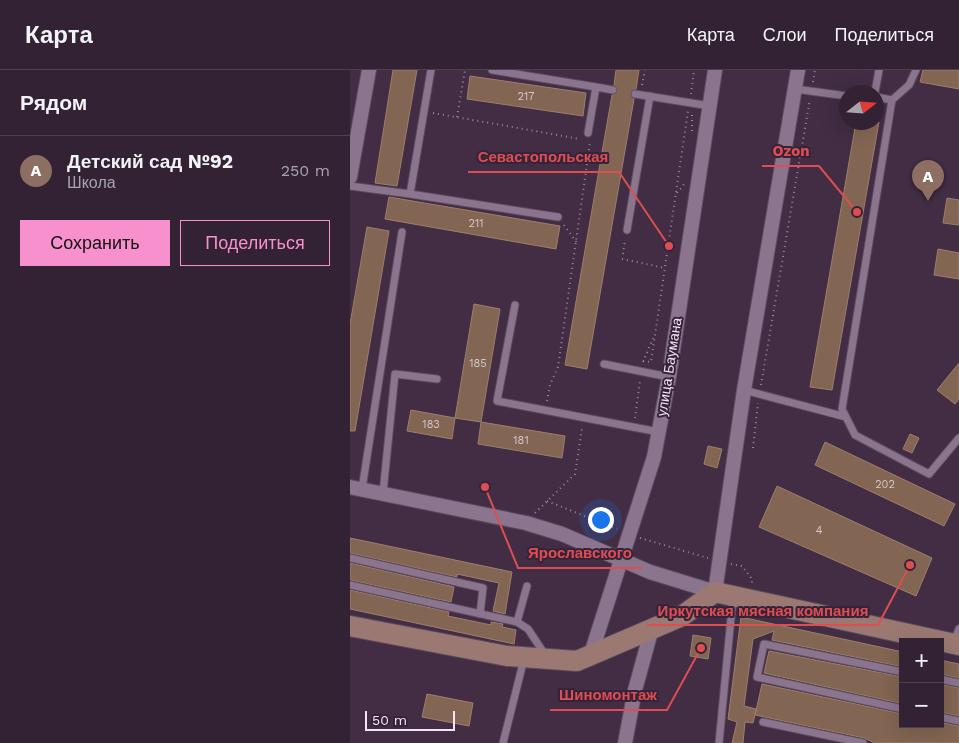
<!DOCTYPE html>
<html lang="ru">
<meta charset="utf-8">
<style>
:root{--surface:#322233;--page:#3a2a3b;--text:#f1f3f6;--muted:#a8a4ac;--line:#4d3f4e;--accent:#f790cd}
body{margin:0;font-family:"Work Sans",sans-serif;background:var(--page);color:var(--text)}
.controls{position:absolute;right:15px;bottom:15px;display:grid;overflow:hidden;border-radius:0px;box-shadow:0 5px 20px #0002}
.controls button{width:45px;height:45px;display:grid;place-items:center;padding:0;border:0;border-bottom:1px solid var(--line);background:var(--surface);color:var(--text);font:25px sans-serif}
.compass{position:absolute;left:489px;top:15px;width:45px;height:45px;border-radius:50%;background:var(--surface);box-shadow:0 5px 20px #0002;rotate:73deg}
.scale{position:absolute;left:15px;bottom:12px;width:90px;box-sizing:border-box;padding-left:5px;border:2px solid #f3e6f4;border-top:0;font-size:14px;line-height:18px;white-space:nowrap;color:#f3e6f4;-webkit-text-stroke:4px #372339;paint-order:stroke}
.you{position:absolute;left:250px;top:449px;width:18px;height:18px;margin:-12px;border:4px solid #fff;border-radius:50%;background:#1a73e8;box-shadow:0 0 0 8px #1a73e833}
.badge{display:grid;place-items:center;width:32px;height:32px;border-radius:50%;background:var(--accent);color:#fff;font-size:16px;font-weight:700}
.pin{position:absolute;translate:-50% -41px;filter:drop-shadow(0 1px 2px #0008)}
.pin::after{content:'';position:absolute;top:26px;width:18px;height:15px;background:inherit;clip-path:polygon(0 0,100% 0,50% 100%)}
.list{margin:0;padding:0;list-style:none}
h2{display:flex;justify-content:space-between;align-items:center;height:65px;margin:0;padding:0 20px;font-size:21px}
h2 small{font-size:16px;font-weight:400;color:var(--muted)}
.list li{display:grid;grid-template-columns:32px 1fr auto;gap:15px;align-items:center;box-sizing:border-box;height:70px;padding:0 20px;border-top:1px solid var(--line)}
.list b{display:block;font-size:19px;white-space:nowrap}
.list p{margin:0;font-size:16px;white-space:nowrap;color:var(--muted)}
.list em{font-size:16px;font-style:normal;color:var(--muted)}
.actions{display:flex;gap:10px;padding:15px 20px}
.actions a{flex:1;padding:11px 0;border:1px solid var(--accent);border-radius:0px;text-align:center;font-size:18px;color:var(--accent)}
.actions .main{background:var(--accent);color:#111}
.map{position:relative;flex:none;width:609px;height:673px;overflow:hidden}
header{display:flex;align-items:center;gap:30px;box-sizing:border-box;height:70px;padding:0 25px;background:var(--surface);border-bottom:1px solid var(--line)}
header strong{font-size:24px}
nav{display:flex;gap:28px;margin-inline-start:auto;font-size:18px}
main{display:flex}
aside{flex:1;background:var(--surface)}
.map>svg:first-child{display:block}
</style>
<header>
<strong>Карта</strong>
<nav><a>Карта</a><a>Слои</a><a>Поделиться</a></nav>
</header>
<main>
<aside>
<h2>Рядом<small></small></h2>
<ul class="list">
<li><span class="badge" style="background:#8d6e63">A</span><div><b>Детский сад №92</b><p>Школа</p></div><em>250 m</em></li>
</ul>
<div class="actions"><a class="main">Сохранить</a><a>Поделиться</a></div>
</aside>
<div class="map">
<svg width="609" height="673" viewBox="0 0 609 673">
<rect width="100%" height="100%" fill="#422d44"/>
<path fill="#826552" stroke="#9d7f6b" d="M 43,0 L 67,0 L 47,116 L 25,113 Z
M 266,0 L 289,0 L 286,19 L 280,23 L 284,29 L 237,299 L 215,295 L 262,25 L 268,21 L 264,15 Z
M 573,0 L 609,0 L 609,19 L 570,12 Z
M 120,6 L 236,23 L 233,46 L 117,29 Z
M 506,52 L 529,52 L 482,320 L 460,317 Z
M 39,127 L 210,156 L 206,179 L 35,149 Z
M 597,128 L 609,130 L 609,155 L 593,153 Z
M 17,157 L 39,161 L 5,361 L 0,361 L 0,254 Z
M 588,179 L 609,183 L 609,209 L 584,205 Z
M 124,234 L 150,239 L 131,352 L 105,348 Z
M 609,293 L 609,329 L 605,334 L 587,320 Z
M 61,340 L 105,348 L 102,369 L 57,361 Z
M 131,352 L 215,366 L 212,388 L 128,374 Z
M 560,364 L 569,368 L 562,383 L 553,379 Z
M 475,372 L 605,434 L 594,456 L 465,395 Z
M 358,376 L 372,379 L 367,398 L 354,394 Z
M 427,416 L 582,488 L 566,526 L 409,457 Z
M 0,468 L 162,502 L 155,544 L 143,541 L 149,513 L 107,504 L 107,507 L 0,483 Z
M 0,493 L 104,517 L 101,532 L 0,510 Z
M 0,520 L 99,542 L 98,546 L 141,555 L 141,552 L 153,554 L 152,557 L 166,560 L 164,574 L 0,539 Z
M 391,547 L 553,582 L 553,597 L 422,570 L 424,561 L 403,569 L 394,636 L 406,639 L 405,645 L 412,614 L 553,644 L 553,654 L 590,654 L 590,652 L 609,656 L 609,673 L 525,673 L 514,668 L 405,645 L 403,653 L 395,652 L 393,673 L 382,673 L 387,652 L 378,649 Z
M 343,565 L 361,568 L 358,589 L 340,586 Z
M 419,581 L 553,607 L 553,634 L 414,603 Z
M 590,590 L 609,594 L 609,608 L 590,604 Z
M 590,614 L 609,618 L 609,646 L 590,642 Z
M 77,624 L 123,633 L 119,656 L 72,647 Z"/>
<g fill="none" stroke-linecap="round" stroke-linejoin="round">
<g stroke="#5d4b5f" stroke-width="9">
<path id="lane" d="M 142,0 L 246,17 L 238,63
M 246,17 L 263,20
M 445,19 L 497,26
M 525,22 L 529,0
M 285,24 L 360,36
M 526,27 L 542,30 L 559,15 L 566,0
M 542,30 L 492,339 L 505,365 L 579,404 L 609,368
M 0,116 L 60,124 L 81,0
M 60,124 L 208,147
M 277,160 L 300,26
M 165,235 L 147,331 L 309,362
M 254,294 L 319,307
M 394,320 L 496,347
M 12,419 L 52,162
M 33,423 L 45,304 L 87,309
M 0,488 L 133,518 L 130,544
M 0,515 L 167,552 L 178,559 L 196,586
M 167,552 L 177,516
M 604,571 L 609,559
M 553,602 L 414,574 L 407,607 L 553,639
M 590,609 L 609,613
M 590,647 L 609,651
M 413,652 L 513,673
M 153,673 L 174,589
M 369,673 L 383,527"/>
</g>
<g stroke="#5d4b5f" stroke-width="16">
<path id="street" d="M 0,107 L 19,0
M 0,417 L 176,453 L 212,464 L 300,502 L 365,522 L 394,320 L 448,0
M 240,587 L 304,387 L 319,307 L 365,0
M 275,673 L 285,620 L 302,558"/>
</g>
<g stroke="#5d4b5f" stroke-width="22">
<path id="secondary" d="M 0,556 L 157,586 L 227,591 L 332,546 L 365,522 L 609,575"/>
</g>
<path stroke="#9a899c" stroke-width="2" stroke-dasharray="1 4" stroke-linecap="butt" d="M 463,12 L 465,0
M 292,15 L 295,0
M 341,24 L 344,0
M 83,43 L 230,69
M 107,47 L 115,0
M 342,61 L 342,43
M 327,123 L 335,113
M 214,155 L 227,173
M 273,184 L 275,170
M 272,189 L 315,198
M 293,291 L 301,292 L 338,41
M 293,292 L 304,266
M 411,315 L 460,29
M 197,331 L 200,315 L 208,297 L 240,73
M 285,348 L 290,311
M 403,378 L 408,333
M 197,431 L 267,459
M 185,443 L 225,404 L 232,358
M 290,468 L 358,488
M 381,494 L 392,496 L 402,509 L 402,515"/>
<use href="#lane" stroke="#8b748e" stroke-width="7"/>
<use href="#street" stroke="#8b748e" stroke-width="14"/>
<use href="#secondary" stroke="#9b7972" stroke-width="20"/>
</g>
<g text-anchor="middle" stroke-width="4" stroke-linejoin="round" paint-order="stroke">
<g font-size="11" fill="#d7c6cc">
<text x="176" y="30">217</text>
<text x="126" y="157">211</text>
<text x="128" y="297">185</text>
<text x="81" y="358">183</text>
<text x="171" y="374">181</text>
<text x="535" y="418">202</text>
<text x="469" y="464">4</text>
</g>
<g font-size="14" fill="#f3e6f4" stroke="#372339">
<text transform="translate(319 297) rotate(-81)" y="5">улица Баумана</text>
</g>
</g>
<path fill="none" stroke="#dc4e51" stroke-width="2" d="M507 142L469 96H412M319 176L269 102H118M135 417L168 498H292M560 495L528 555H297M351 578L317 640H200"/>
<g fill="#dc4e51" stroke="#372339" stroke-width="2">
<circle cx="507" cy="142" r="5"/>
<circle cx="319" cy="176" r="5"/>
<circle cx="135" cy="417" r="5"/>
<circle cx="560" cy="495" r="5"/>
<circle cx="351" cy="578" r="5"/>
</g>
<g font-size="15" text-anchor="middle" font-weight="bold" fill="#dc4e51" stroke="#372339" stroke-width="4" stroke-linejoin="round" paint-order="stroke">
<text x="441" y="86">Ozon</text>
<text x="193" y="92">Севастопольская</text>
<text x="230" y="488">Ярославского</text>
<text x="413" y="546">Иркутская мясная компания</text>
<text x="258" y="630">Шиномонтаж</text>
</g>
</svg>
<div class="controls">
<button>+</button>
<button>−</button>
</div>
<svg class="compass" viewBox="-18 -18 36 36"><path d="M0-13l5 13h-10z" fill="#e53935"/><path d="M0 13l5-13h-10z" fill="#a8a4ac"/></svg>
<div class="scale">50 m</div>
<div class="you"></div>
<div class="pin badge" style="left:578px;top:131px;background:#8d6e63">A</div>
</div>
</main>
